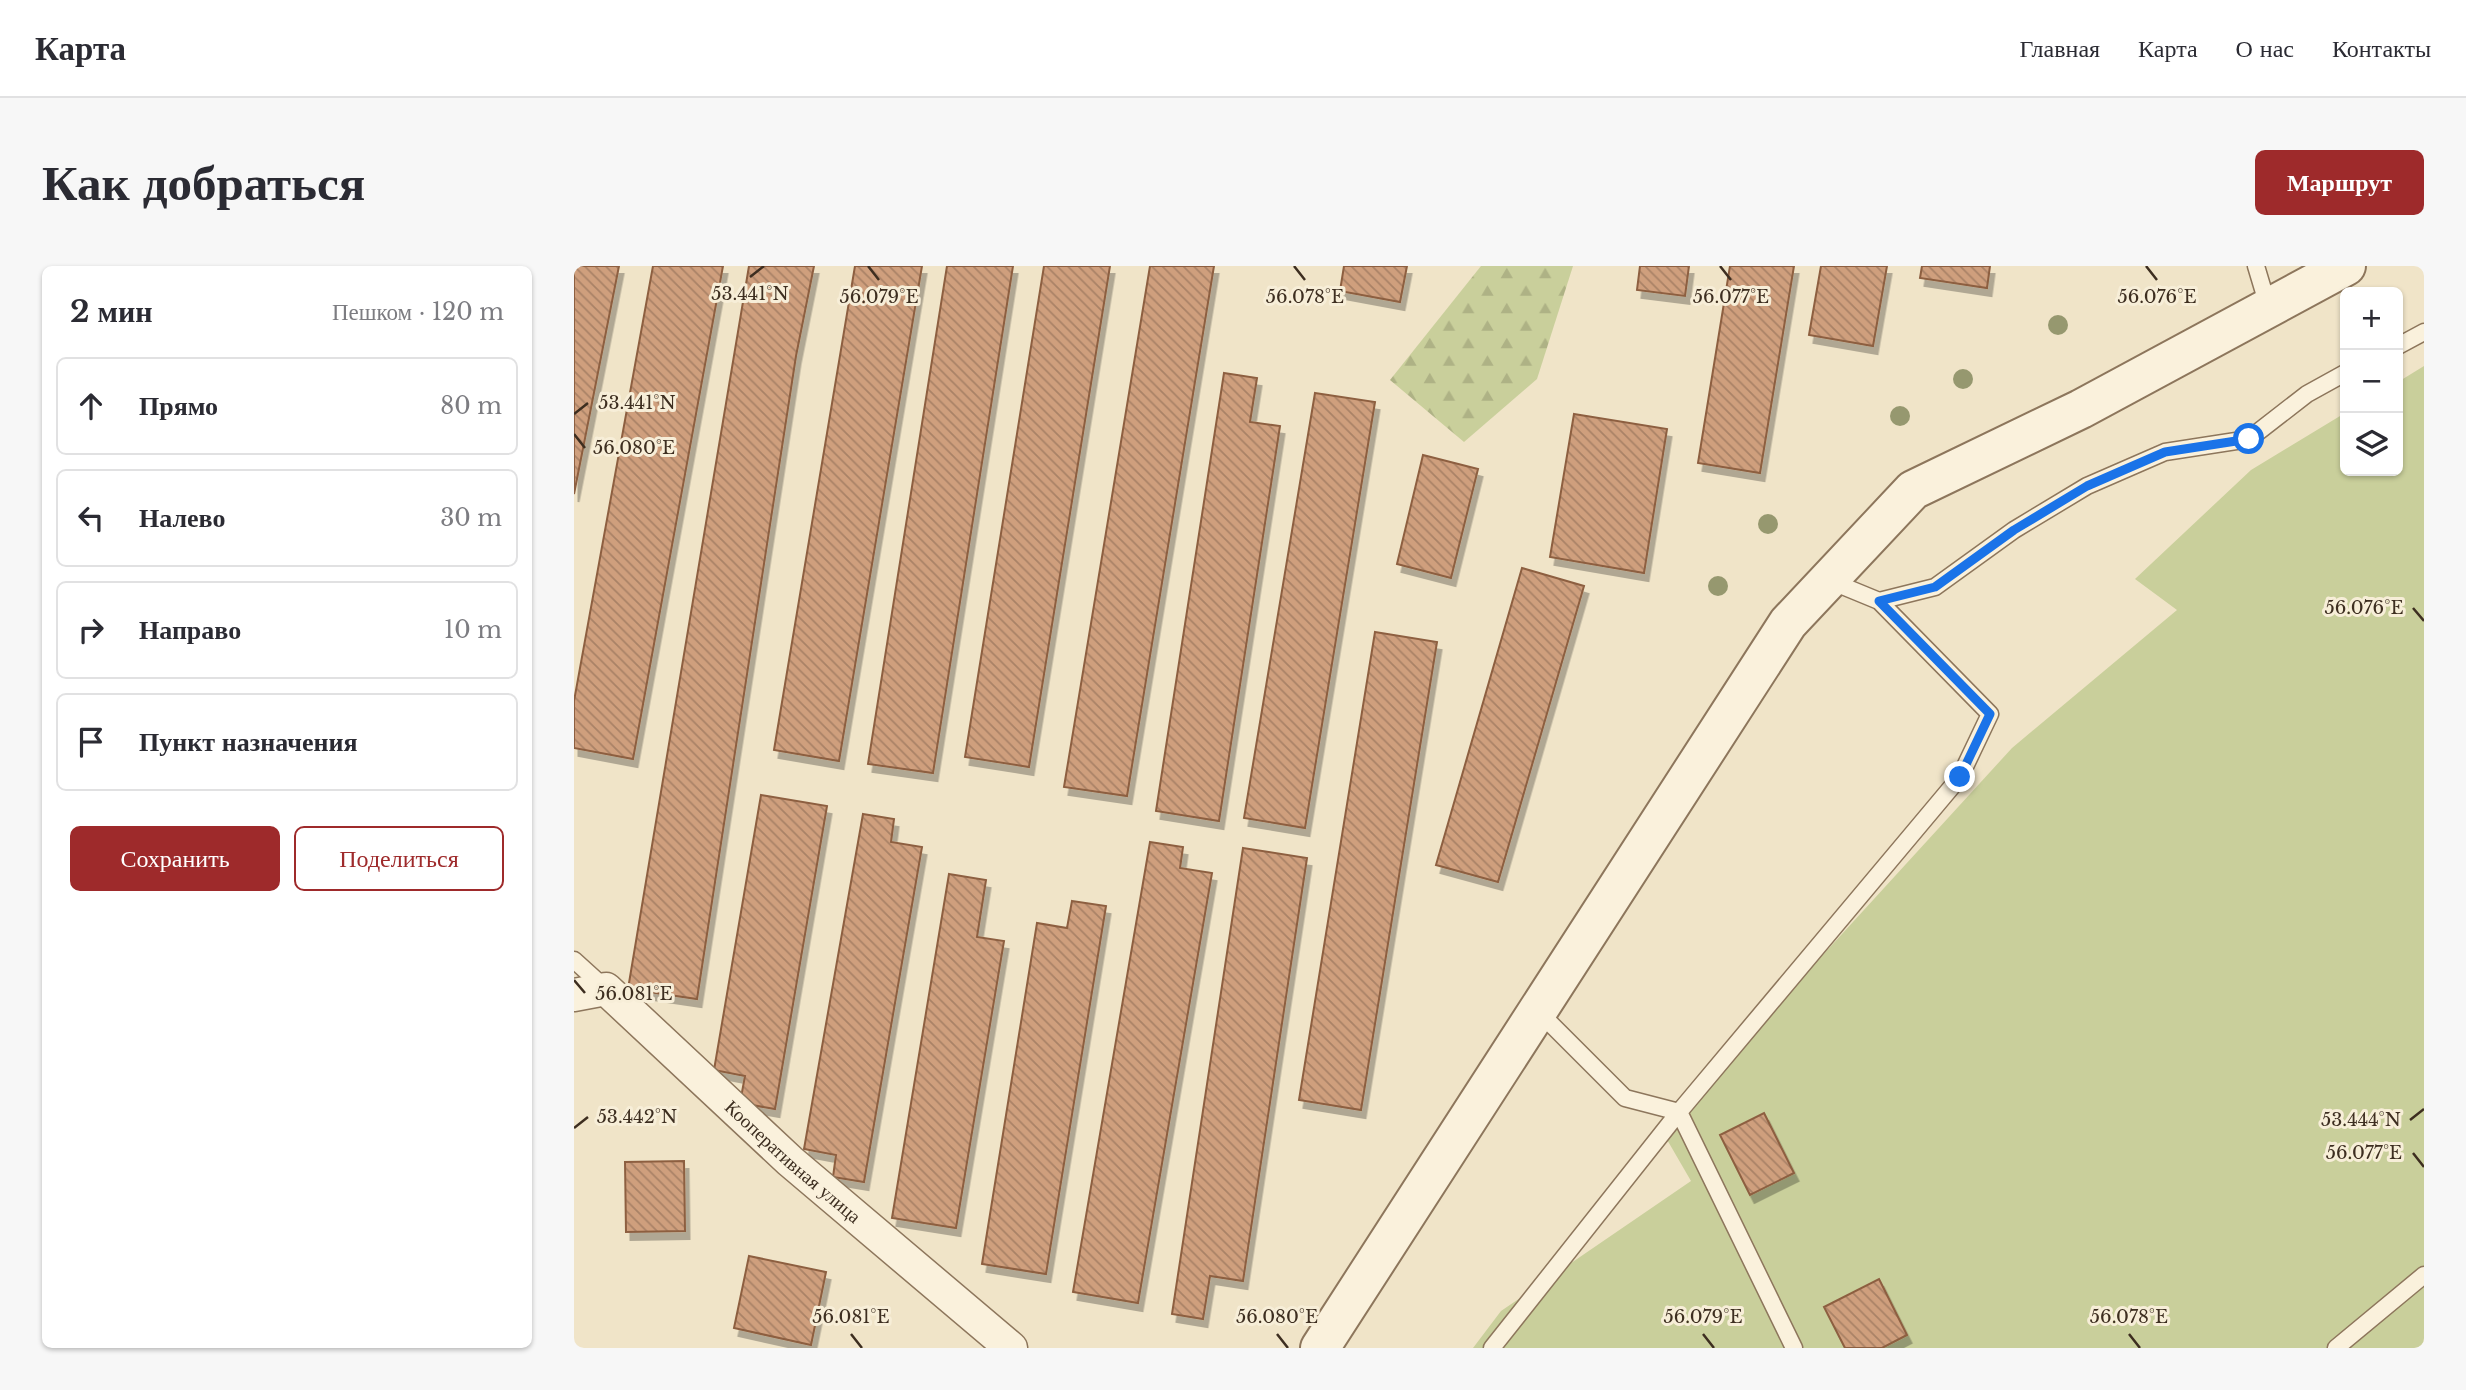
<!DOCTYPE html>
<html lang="ru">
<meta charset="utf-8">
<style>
:root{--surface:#fff;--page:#f7f7f7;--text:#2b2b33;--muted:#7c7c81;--line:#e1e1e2;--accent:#9e2a2b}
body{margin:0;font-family:"Libre Baskerville",serif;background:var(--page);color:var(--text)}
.controls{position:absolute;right:21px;top:21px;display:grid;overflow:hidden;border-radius:10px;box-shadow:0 2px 5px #0004}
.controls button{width:63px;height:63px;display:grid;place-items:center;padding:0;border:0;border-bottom:2px solid var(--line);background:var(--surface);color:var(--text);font:35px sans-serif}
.stop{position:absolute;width:21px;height:21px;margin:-16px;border:5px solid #1a73e8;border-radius:50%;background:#fff}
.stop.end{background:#1a73e8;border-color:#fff;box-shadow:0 2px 7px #0008}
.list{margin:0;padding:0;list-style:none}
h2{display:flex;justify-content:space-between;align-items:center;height:91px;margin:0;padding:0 28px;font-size:30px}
h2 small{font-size:23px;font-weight:400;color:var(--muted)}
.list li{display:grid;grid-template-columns:46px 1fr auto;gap:21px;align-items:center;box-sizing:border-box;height:98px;margin:0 14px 14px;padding:0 14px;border:2px solid var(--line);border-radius:10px}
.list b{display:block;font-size:26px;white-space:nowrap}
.list em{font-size:23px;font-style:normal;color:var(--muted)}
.actions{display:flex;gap:14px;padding:21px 28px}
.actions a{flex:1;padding:16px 0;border:2px solid var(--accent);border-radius:10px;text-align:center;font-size:24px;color:var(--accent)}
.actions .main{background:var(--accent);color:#fff}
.icon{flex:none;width:38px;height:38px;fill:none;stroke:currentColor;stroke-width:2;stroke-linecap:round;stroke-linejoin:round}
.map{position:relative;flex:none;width:1850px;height:1082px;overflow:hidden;border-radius:10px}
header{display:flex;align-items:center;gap:42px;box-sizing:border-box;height:98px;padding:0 35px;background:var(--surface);border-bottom:2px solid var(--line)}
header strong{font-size:33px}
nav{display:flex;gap:38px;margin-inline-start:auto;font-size:24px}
.intro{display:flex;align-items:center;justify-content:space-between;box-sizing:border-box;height:168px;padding:0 42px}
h1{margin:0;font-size:49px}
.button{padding:18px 32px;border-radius:10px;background:var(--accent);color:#fff;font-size:24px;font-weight:700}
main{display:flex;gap:42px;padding:0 42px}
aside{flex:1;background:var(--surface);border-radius:10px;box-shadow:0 2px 5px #0004}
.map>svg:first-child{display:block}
</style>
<header>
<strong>Карта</strong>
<nav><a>Главная</a><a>Карта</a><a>О нас</a><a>Контакты</a></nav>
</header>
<div class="intro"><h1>Как добраться</h1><a class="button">Маршрут</a></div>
<main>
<aside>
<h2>2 мин<small>Пешком · 120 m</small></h2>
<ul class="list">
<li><svg class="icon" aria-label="ahead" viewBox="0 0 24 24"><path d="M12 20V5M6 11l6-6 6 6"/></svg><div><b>Прямо</b></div><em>80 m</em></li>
<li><svg class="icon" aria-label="left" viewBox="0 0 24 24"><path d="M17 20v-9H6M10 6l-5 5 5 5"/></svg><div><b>Налево</b></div><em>30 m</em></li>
<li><svg class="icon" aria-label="right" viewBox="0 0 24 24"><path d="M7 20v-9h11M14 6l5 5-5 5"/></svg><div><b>Направо</b></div><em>10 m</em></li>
<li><svg class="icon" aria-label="arrive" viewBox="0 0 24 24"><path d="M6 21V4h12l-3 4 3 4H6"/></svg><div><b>Пункт назначения</b></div></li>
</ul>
<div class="actions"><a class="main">Сохранить</a><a>Поделиться</a></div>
</aside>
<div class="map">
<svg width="1850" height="1082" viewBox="0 0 1850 1082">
<defs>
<pattern id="forest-firs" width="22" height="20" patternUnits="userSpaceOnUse" patternTransform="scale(1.75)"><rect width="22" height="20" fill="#c9cf9b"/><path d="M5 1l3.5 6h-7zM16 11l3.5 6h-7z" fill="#aeb285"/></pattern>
<pattern id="building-back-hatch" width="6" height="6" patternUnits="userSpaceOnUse" patternTransform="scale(1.75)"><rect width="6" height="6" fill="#cf9f7d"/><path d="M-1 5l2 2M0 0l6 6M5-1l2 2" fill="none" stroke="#a98266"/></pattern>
<filter id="shadow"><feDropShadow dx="4.5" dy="8" stdDeviation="0" flood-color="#0004"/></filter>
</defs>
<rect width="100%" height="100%" fill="#f0e4c8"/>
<path fill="#c9cf9b" d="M 1850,100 L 1850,1082 L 899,1082 L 927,1045 L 1117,915 L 1088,865 L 1438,482 L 1603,344 L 1561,313 L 1677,204 L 1771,147 L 1771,205 L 1824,205 L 1824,116 Z"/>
<path fill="url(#forest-firs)" d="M 907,0 L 999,0 L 963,113 L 890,176 L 816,114 Z"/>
<path fill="url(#building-back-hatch)" stroke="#8d5f41" stroke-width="2" filter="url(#shadow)" d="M 0,0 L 45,0 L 0,228 Z
M 79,0 L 149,0 L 59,493 L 0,482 L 0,435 Z
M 175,0 L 240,0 L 222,90 L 123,733 L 54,723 Z
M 281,0 L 348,0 L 265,495 L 200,484 Z
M 373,0 L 439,0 L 359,507 L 294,498 Z
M 470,0 L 536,0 L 455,501 L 391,491 Z
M 576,0 L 640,0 L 553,530 L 490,521 Z
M 770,0 L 833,0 L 826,36 L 766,25 Z
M 1066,0 L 1115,0 L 1111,30 L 1063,24 Z
M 1156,0 L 1220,0 L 1186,207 L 1124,197 Z
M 1247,0 L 1313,0 L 1299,80 L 1235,69 Z
M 1348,0 L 1416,0 L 1413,22 L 1346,12 Z
M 650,107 L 683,112 L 676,156 L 706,160 L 645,555 L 582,545 Z
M 741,127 L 801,136 L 731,562 L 670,552 Z
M 1000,148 L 1093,163 L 1070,307 L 976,291 Z
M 849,189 L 904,203 L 877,312 L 823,298 Z
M 948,302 L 1010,320 L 924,616 L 862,599 Z
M 801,366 L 863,376 L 787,844 L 725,834 Z
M 187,529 L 253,540 L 201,843 L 166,837 L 171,810 L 140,804 Z
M 289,548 L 320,553 L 317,576 L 348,581 L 290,916 L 259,911 L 262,889 L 230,883 Z
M 576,576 L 609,581 L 606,602 L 638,607 L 564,1037 L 499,1026 Z
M 669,582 L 733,592 L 669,1015 L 636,1010 L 629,1053 L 598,1048 Z
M 375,608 L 412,614 L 403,671 L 430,675 L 382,962 L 318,952 Z
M 498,635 L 532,640 L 472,1008 L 408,998 L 463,657 L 493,662 Z
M 1190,847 L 1220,907 L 1176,929 L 1146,869 Z
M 110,895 L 111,965 L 52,966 L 51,896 Z
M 175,990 L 252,1006 L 237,1079 L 160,1062 Z
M 1305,1013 L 1333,1069 L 1308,1082 L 1271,1082 L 1250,1041 Z"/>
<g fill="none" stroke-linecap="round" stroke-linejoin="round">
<g stroke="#8d765c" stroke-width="19">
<path id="service" d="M 1682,0 L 1694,40
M 1824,80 L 1850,66
M 1254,314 L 1305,335 L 1361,321 L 1440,264 L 1513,220 L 1591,186 L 1675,173 L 1733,128 L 1771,107
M 0,694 L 32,723
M 964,745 L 1051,832 L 1105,846 L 1386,511 L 1416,448 L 1305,335
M 918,1082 L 1105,846 L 1220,1082
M 1762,1082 L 1850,1009"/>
</g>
<g stroke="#8d765c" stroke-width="35">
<g id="minor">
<path id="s1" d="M 0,729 L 32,723 L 216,895 L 437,1082"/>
</g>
</g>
<g stroke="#8d765c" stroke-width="42">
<path id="tertiary" d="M 746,1082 L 1214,357 L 1339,224 L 1507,143 L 1772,0"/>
</g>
<use href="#service" stroke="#faf1dc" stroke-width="16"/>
<use href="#minor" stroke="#faf1dc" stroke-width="32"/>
<use href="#tertiary" stroke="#faf1dc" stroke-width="38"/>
</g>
<g fill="#96986f">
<circle cx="1484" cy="59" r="10"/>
<circle cx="1389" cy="113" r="10"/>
<circle cx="1326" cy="150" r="10"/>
<circle cx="1194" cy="258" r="10"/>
<circle cx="1144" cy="320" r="10"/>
</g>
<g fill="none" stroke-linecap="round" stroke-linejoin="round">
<path stroke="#1a73e8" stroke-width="9" d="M 1386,511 L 1416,448 L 1305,335 L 1361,321 L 1440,264 L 1513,220 L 1591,186 L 1675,173"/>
</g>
<path fill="none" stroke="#3d2e20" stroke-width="2.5" d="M 294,0 L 305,14M 720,0 L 731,14M 1146,0 L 1157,14M 1572,0 L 1583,14M 176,11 L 190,0M 0,148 L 14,137M 0,168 L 11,182M 1839,342 L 1850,355M 0,714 L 11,727M 1836,854 L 1850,843M 0,862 L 14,851M 1839,887 L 1850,901M 277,1068 L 288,1082M 703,1068 L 714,1082M 1129,1068 L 1140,1082M 1555,1068 L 1566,1082"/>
<g text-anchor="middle" stroke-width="6" stroke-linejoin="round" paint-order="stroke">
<g font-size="19" fill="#3d2e20" stroke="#f7eed8">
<text dy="7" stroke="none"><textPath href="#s1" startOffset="287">Кооперативная улица</textPath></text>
</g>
</g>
<g font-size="18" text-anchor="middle" fill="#3d2e20" stroke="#f7eed8" stroke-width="6" stroke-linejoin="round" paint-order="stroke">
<text x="176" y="34">53.441°N</text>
<text x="305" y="37">56.079°E</text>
<text x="731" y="37">56.078°E</text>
<text x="1157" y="37">56.077°E</text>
<text x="1583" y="37">56.076°E</text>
<text x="63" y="143">53.441°N</text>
<text x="60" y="188">56.080°E</text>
<text x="1790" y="348">56.076°E</text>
<text x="60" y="734">56.081°E</text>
<text x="63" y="857">53.442°N</text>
<text x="1787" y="860">53.444°N</text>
<text x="1790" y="893">56.077°E</text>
<text x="277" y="1057">56.081°E</text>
<text x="703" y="1057">56.080°E</text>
<text x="1129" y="1057">56.079°E</text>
<text x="1555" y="1057">56.078°E</text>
</g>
</svg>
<div class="controls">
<button>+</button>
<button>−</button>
<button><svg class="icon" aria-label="layers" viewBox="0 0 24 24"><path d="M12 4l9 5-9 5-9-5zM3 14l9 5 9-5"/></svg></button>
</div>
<div class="stop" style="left:1675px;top:173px"></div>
<div class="stop end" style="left:1386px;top:511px"></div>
</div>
</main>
